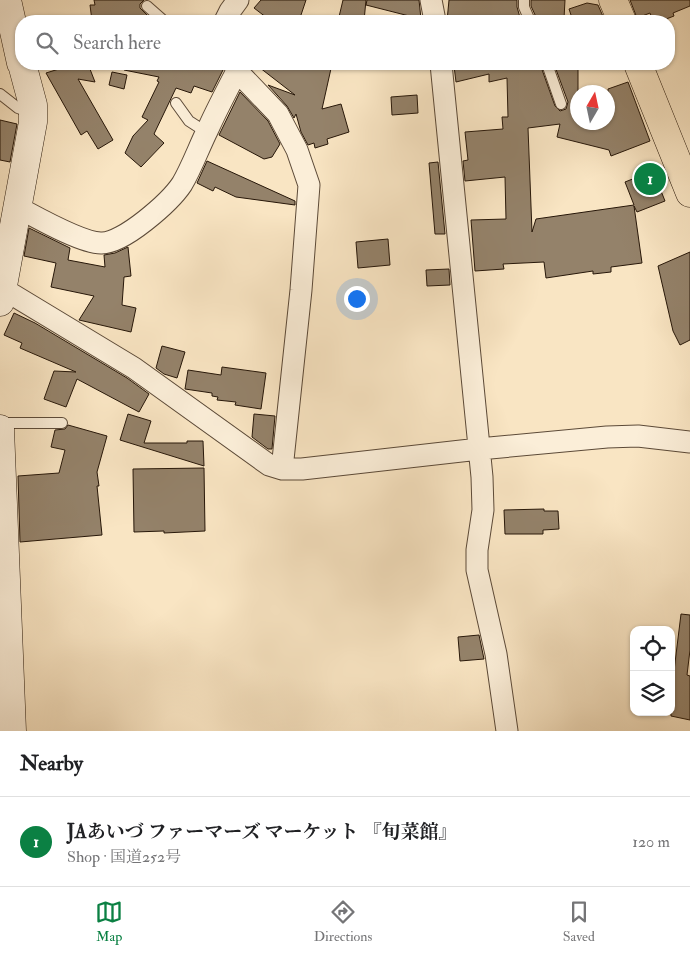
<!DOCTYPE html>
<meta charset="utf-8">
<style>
:root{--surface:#fff;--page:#f6f6f6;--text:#202124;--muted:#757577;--line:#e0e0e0;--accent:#0b8043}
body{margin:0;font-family:"IM FELL Double Pica","Noto Serif JP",serif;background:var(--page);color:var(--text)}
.controls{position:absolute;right:15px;bottom:15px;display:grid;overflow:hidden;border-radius:10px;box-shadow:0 1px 4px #0004}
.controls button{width:45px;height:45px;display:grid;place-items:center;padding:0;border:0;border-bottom:1px solid var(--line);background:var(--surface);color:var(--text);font:25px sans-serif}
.compass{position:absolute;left:570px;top:85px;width:45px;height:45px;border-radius:50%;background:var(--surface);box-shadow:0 1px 4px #0004;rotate:9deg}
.you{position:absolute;left:356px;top:298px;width:18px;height:18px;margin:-12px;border:4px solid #fff;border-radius:50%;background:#1a73e8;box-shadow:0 0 0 8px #1a73e833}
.badge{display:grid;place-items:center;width:32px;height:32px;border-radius:50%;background:var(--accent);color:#fff;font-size:16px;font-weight:700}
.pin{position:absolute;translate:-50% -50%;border:2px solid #fff;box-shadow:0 1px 5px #0006}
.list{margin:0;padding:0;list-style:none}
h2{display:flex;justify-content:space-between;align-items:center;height:65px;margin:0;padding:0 20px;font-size:21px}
h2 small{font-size:16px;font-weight:400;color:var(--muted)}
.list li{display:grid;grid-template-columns:32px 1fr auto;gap:15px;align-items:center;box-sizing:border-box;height:90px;padding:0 20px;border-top:1px solid var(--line)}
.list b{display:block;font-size:19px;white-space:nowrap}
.list p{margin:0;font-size:16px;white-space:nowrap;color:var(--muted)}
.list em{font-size:16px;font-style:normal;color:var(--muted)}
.icon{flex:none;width:28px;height:28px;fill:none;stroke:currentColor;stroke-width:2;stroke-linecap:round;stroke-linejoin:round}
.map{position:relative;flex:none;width:690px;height:731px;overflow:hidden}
.search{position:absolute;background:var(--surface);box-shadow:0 1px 4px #0004;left:15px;right:15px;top:15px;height:55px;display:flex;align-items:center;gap:12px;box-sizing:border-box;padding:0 18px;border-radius:20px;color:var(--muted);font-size:19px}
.sheet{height:155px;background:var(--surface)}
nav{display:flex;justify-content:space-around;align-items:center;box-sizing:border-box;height:70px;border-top:1px solid var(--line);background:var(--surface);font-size:14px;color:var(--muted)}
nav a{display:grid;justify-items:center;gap:2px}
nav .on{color:var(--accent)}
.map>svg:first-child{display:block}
</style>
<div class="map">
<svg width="690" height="731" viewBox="0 0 690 731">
<rect width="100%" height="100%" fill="#f9e5c3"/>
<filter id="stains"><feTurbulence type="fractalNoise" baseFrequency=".004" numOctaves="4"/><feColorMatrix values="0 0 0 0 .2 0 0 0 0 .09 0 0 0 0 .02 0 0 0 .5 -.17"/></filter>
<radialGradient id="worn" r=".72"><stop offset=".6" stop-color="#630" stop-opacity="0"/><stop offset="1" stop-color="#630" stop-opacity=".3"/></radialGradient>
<path fill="#94826a" stroke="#271709" d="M 94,0 L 144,0 L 140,4 L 140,8 L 148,16 L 148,21 L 92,21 L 90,5 L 95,5 Z
M 261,0 L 306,0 L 299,21 L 271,21 L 254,8 Z
M 343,0 L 366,0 L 364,21 L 338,21 Z
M 367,0 L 419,0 L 421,19 L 366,5 Z
M 449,0 L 517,0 L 517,7 L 521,21 L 447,21 Z
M 531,0 L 565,0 L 564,19 L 536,17 L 531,6 Z
M 630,0 L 690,0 L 690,6 L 673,13 L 674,16 L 661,21 L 653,21 L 650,13 L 637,18 Z
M 587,3 L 598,5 L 605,21 L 573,21 L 569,9 Z
M 75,64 L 88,64 L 95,82 L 78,79 L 113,140 L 98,149 L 87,131 L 81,135 L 46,73 Z
M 125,64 L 207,64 L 223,70 L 212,92 L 194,86 L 191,93 L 176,88 L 154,134 L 164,143 L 141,167 L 125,153 L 133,136 L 148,120 L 142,117 L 159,82 L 157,81 L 159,77 L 124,70 Z
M 255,64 L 332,64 L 322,109 L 341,104 L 349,132 L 327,139 L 328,144 L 315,148 L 314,143 L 308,145 L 301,132 L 296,114 L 294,118 L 287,106 L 268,85 L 295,95 Z
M 462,64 L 540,64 L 555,106 L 560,111 L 566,109 L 568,102 L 554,64 L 578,64 L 578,122 L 608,122 L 608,89 L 628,82 L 650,141 L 611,156 L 609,150 L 557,137 L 560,124 L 528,128 L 532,232 L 536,219 L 634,205 L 625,182 L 653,171 L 665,201 L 637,212 L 634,206 L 642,263 L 611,267 L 611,272 L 593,274 L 593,271 L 546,278 L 544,262 L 503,264 L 504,269 L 475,271 L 471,220 L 506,219 L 505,177 L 465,181 L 463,161 L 468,160 L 465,132 L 503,129 L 502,117 L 508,117 L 507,78 L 489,82 L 489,74 L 456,82 L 454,66 Z
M 112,72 L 127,75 L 124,89 L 109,85 Z
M 240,92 L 268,121 L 280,144 L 272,157 L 264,159 L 219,135 Z
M 417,95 L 418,113 L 392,115 L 391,97 Z
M 0,120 L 17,124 L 10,162 L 0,160 Z
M 207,161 L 295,201 L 295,205 L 236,197 L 215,187 L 213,191 L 197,183 Z
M 438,162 L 445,234 L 435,234 L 429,163 Z
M 29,228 L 70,248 L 68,260 L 105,267 L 104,255 L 115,253 L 128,247 L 131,276 L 124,277 L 122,305 L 136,308 L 131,332 L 79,320 L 94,296 L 51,287 L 56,263 L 24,256 Z
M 388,239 L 390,265 L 358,268 L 356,242 Z
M 690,252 L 690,340 L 680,345 L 673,331 L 658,266 Z
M 449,269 L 450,285 L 427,286 L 426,270 Z
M 14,313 L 35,323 L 127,378 L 149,394 L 139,412 L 77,379 L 66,407 L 44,399 L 54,371 L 76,372 L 20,348 L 22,343 L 4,335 Z
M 162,346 L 185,352 L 177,378 L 164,374 L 156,368 Z
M 222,367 L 266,373 L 261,409 L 235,405 L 236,402 L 217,400 L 218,397 L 212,396 L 212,393 L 185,389 L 188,370 L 221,375 Z
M 128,414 L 151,421 L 144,443 L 187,443 L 187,441 L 203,441 L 204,466 L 120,440 Z
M 254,414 L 275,416 L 272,449 L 268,449 L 252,437 Z
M 68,425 L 107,436 L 97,472 L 99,486 L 97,486 L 102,535 L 20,542 L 18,476 L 59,473 L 65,450 L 51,447 L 55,430 L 65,429 Z
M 204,468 L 205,531 L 164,533 L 164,531 L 134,532 L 133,469 Z
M 544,509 L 544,511 L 558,511 L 559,529 L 543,530 L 543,534 L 505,534 L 504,510 Z
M 681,614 L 690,615 L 690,650 L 687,675 L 690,676 L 690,720 L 671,716 L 671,670 L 674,671 Z
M 479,635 L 484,659 L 460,661 L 458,637 Z"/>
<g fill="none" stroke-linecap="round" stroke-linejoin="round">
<g stroke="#5c4a38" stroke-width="12">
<path id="service" d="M 524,0 L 524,7 L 530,21
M 147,6 L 164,21
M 547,64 L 561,104
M 0,94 L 18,108 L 31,113
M 176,103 L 189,121 L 206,132
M 0,423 L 62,423"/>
</g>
<g stroke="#5c4a38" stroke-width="23">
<path id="minor" d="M 431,0 L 435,21
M 225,21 L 230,11 L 238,0
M 234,64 L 237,71 L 278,114 L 297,150 L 309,185 L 301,290 L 282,469
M 441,64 L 482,477 L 483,510 L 477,550 L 477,570 L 496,654 L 507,731
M 17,207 C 36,217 81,243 101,243 C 123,244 170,202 182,184 C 192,167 199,147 208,129 C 217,109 227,90 237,71
M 0,287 L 134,368 L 269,465 L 282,469 L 302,469 L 479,449 L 607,437 L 638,436 L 690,442"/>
</g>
<g stroke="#271709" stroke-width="29">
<path id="secondary" d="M 7,0 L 21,63
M 0,302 L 33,122 L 33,105 L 22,64
M 0,429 L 12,731"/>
</g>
<g stroke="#271709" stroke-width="29">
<path id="trunk" d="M 613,0 L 622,21
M 638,64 L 690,193"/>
</g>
<use href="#service" stroke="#fbeed8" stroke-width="10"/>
<use href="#minor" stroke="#fbeed8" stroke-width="21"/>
<use href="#secondary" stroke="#fbeed8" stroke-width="28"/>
<use href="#trunk" stroke="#f9e5c3" stroke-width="28"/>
</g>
<rect width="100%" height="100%" filter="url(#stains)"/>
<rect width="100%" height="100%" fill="url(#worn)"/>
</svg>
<div class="controls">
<button><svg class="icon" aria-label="locate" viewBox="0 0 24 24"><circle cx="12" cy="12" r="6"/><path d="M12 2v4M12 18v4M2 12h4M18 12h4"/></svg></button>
<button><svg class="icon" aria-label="layers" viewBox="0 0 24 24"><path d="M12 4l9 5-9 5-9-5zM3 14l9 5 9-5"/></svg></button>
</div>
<svg class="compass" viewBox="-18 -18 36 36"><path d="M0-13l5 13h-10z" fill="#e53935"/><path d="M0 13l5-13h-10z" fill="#757577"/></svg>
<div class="you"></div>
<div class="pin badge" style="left:650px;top:179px">1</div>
<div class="search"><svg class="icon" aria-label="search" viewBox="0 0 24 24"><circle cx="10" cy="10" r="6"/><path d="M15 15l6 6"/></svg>Search here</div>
</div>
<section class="sheet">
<h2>Nearby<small></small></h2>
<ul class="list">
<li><span class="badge">1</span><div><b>JAあいづ ファーマーズ マーケット 『旬菜館』</b><p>Shop · 国道252号</p></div><em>120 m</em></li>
</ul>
</section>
<nav>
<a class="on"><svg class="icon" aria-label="map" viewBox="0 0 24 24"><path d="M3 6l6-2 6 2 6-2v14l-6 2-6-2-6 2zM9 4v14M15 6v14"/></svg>Map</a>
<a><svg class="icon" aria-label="directions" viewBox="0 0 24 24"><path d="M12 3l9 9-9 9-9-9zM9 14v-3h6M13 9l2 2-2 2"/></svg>Directions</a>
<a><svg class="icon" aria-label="saved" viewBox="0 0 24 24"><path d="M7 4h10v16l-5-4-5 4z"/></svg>Saved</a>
</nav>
